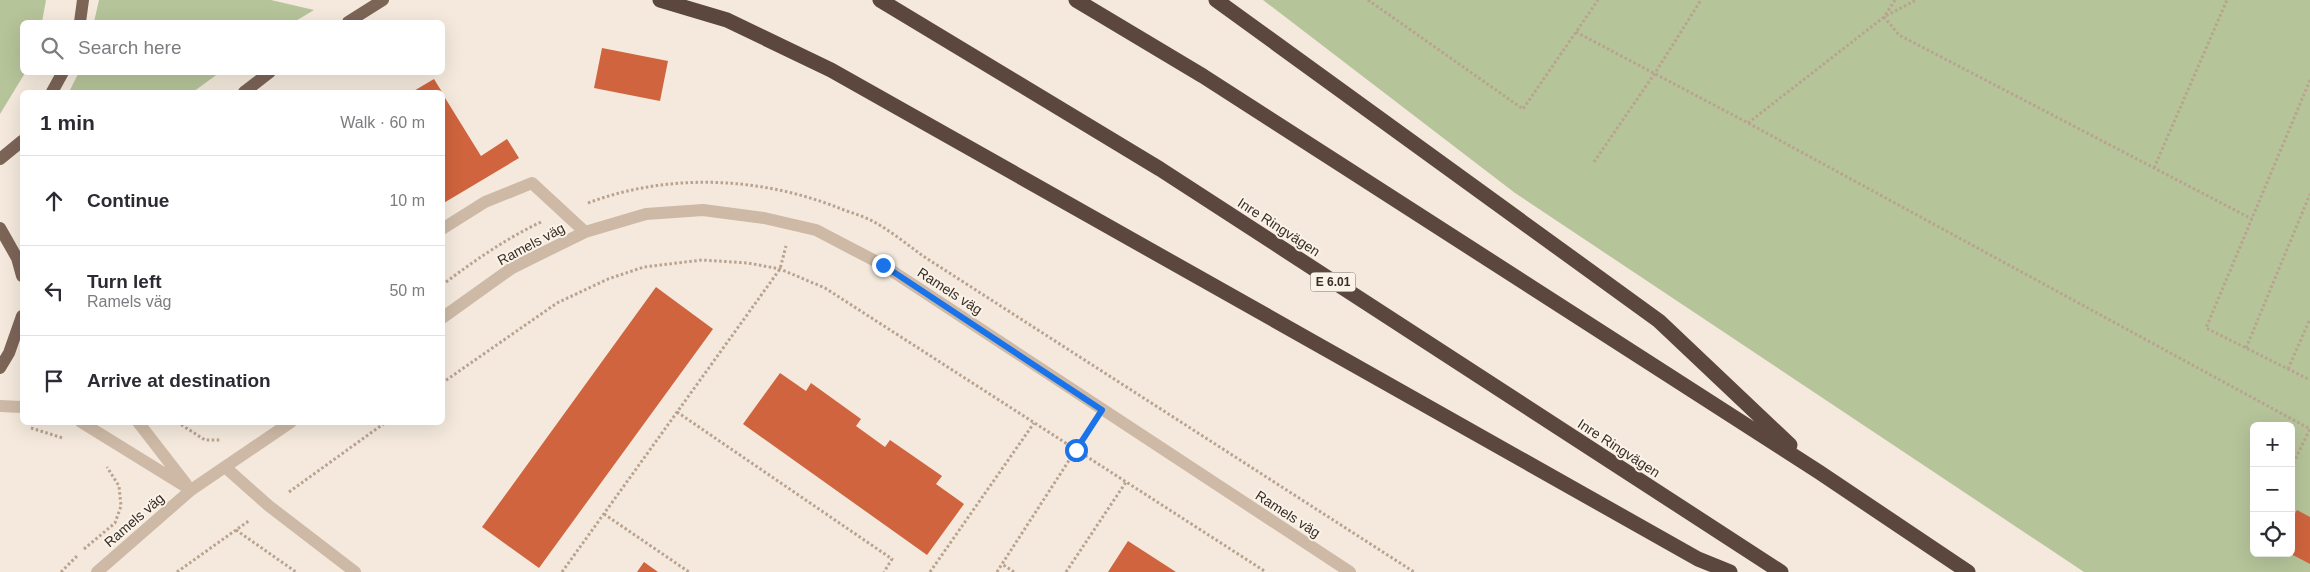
<!DOCTYPE html>
<meta charset="utf-8">
<style>
:root{--surface:#fff;--page:#f2f2f3;--text:#2b2b33;--muted:#7c7c81;--line:#e1e1e2}
body{margin:0;font-family:Arial,sans-serif;background:var(--page);color:var(--text)}
.controls{position:absolute;right:15px;bottom:15px;display:grid;overflow:hidden;border-radius:8px;box-shadow:0 5px 20px #0002}
.controls button{width:45px;height:45px;display:grid;place-items:center;padding:0;border:0;border-bottom:1px solid var(--line);background:var(--surface);color:var(--text);font:25px sans-serif}
.stop{position:absolute;width:15px;height:15px;margin:-11px;border:4px solid #1a73e8;border-radius:50%;background:#fff}
.stop.end{background:#1a73e8;border-color:#fff;box-shadow:0 1px 5px #0008}
.list{margin:0;padding:0;list-style:none}
h2{display:flex;justify-content:space-between;align-items:center;height:65px;margin:0;padding:0 20px;font-size:21px}
h2 small{font-size:16px;font-weight:400;color:var(--muted)}
.list li{display:grid;grid-template-columns:32px 1fr auto;gap:15px;align-items:center;box-sizing:border-box;height:90px;padding:0 20px;border-top:1px solid var(--line)}
.list b{display:block;font-size:19px;white-space:nowrap}
.list p{margin:0;font-size:16px;white-space:nowrap;color:var(--muted)}
.list em{font-size:16px;font-style:normal;color:var(--muted)}
.icon{flex:none;width:28px;height:28px;fill:none;stroke:currentColor;stroke-width:2;stroke-linecap:round;stroke-linejoin:round}
.map{position:relative;flex:none;width:2310px;height:572px;overflow:hidden}
.search{position:absolute;background:var(--surface);box-shadow:0 5px 20px #0002;left:20px;top:20px;width:425px;height:55px;display:flex;align-items:center;gap:12px;box-sizing:border-box;padding:0 18px;border-radius:8px;color:var(--muted);font-size:19px}
.panel{position:absolute;background:var(--surface);box-shadow:0 5px 20px #0002;left:20px;top:90px;width:425px;height:335px;border-radius:8px}
.map>svg:first-child{display:block}
</style>
<div class="map">
<svg width="2310" height="572" viewBox="0 0 2310 572">
<rect width="100%" height="100%" fill="#f4e9dc"/>
<path fill="#b6c49a" fill-rule="evenodd" d="M 0,0 L 46,0 L 42,22 L 22,22 L 22,72 L 25,73 L 0,114 Z
M 99,0 L 271,0 L 314,10 L 294,22 L 94,22 Z
M 1263,0 L 2310,0 L 2310,572 L 2084,572 L 1515,193 ZM 2254,426 L 2291,426 L 2291,553 L 2254,553 Z
M 79,72 L 219,72 L 219,73 L 193,92 L 69,92 Z"/>
<path fill="#cf643e" d="M 602,48 L 668,61 L 660,101 L 594,88 Z
M 434,79 L 442,92 L 412,92 Z
M 442,93 L 481,156 L 507,139 L 519,158 L 442,204 Z
M 656,287 L 713,329 L 539,568 L 482,527 Z
M 780,373 L 806,391 L 811,383 L 861,419 L 856,426 L 885,447 L 890,440 L 942,476 L 936,484 L 964,504 L 927,555 L 743,424 Z
M 2297,510 L 2310,517 L 2310,564 L 2291,554 L 2291,520 Z
M 1128,541 L 1176,572 L 1108,572 Z
M 644,562 L 658,572 L 637,572 Z"/>
<g fill="none" stroke-linecap="round" stroke-linejoin="round">
<path stroke="#b9a390" stroke-width="3" stroke-dasharray="2.5 2.5" stroke-linecap="butt" d="M 1368,0 L 1523,109 L 1598,0
M 1895,0 L 1884,17 L 1899,35 L 2252,219
M 1576,32 L 1748,123 L 2310,429 L 2291,468
M 2310,80 L 2206,328 L 2310,380
M 1748,123 L 1884,17 L 1916,0
M 1594,162 L 1655,73 L 1701,0
M 2154,168 L 2227,0
M 588,203 C 670,172 764,177 844,210 C 855,214 866,217 876,223 C 892,232 908,245 923,256 L 1414,572
M 442,285 C 474,261 505,239 541,222
M 2246,348 L 2310,194
M 2288,369 L 2310,319
M 442,383 L 557,303 L 608,279 L 644,267 L 702,260 L 748,263 L 780,269 L 825,288 L 1266,572
M 677,412 L 892,559 L 884,572
M 177,422 L 205,440 L 221,440
M 31,428 L 63,438
M 289,492 L 386,422
M 604,514 L 689,572
M 236,530 L 296,572
M 84,549 L 115,523 L 121,506 L 119,486 L 107,467
M 61,572 L 78,555
M 177,572 L 250,520
M 562,572 L 780,269 L 786,246
M 930,572 L 1034,423
M 997,572 L 1002,564
M 1014,572 L 1002,564 L 1090,428
M 1066,572 L 1126,482"/>
<path stroke="#cdb9a6" stroke-width="12" d="M 442,229 L 485,202 L 532,183 L 585,232
M 442,318 L 512,268 L 585,232 L 646,214 L 703,210 L 764,218 L 816,230 L 883,265 L 1350,572
M 0,406 L 22,407
M 81,422 L 191,490
M 138,422 L 186,484
M 225,467 L 269,506 L 355,572
M 97,572 L 191,490 L 291,422"/>
<path stroke="#7c6457" stroke-width="12" d="M 80,22 L 83,0
M 348,22 L 383,0
M 52,92 L 63,72
M 244,92 L 270,72
M 0,159 L 22,141
M 0,228 L 17,258 L 22,276
M 0,368 L 9,353 L 22,316"/>
<path stroke="#5b473e" stroke-width="15" d="M 660,0 L 727,20 L 831,70 L 1698,559 L 1730,572
M 880,0 L 1160,169 L 1781,572
M 1076,0 L 1203,76 L 1819,472 L 1968,572
M 1216,0 L 1659,321 L 1790,445"/>
</g>
<g fill="none" stroke-linecap="round" stroke-linejoin="round">
<path stroke="#1a73e8" stroke-width="6" d="M 883,265 L 1102,410 L 1076,450"/>
</g>
<g text-anchor="middle" stroke-width="4" stroke-linejoin="round" paint-order="stroke">
<rect fill="#fbf3e8" stroke="#736862" stroke-width="1" x="1310.5" y="272.5" width="45" height="19" rx="4"/>
<g font-size="12" font-weight="bold" fill="#392d28">
<text x="1333" y="286">E 6.01</text>
</g>
<g font-size="14" fill="#392d28" stroke="#fbf3e8">
<text transform="translate(1279 227) rotate(33)" y="5">Inre Ringvägen</text>
<text transform="translate(531 244) rotate(-28)" y="5">Ramels väg</text>
<text transform="translate(950 291) rotate(33)" y="5">Ramels väg</text>
<text transform="translate(1619 448) rotate(33)" y="5">Inre Ringvägen</text>
<text transform="translate(1288 514) rotate(33)" y="5">Ramels väg</text>
<text transform="translate(134 520) rotate(-41)" y="5">Ramels väg</text>
</g>
</g>
</svg>
<div class="controls">
<button>+</button>
<button>−</button>
<button><svg class="icon" aria-label="locate" viewBox="0 0 24 24"><circle cx="12" cy="12" r="6"/><path d="M12 2v4M12 18v4M2 12h4M18 12h4"/></svg></button>
</div>
<div class="stop" style="left:1076px;top:450px"></div>
<div class="stop end" style="left:883px;top:265px"></div>
<div class="search"><svg class="icon" aria-label="search" viewBox="0 0 24 24"><circle cx="10" cy="10" r="6"/><path d="M15 15l6 6"/></svg>Search here</div>
<section class="panel">
<h2>1 min<small>Walk · 60 m</small></h2>
<ul class="list">
<li><svg class="icon" aria-label="ahead" viewBox="0 0 24 24"><path d="M12 20V5M6 11l6-6 6 6"/></svg><div><b>Continue</b></div><em>10 m</em></li>
<li><svg class="icon" aria-label="left" viewBox="0 0 24 24"><path d="M17 20v-9H6M10 6l-5 5 5 5"/></svg><div><b>Turn left</b><p>Ramels väg</p></div><em>50 m</em></li>
<li><svg class="icon" aria-label="arrive" viewBox="0 0 24 24"><path d="M6 21V4h12l-3 4 3 4H6"/></svg><div><b>Arrive at destination</b></div></li>
</ul>
</section>
</div>
